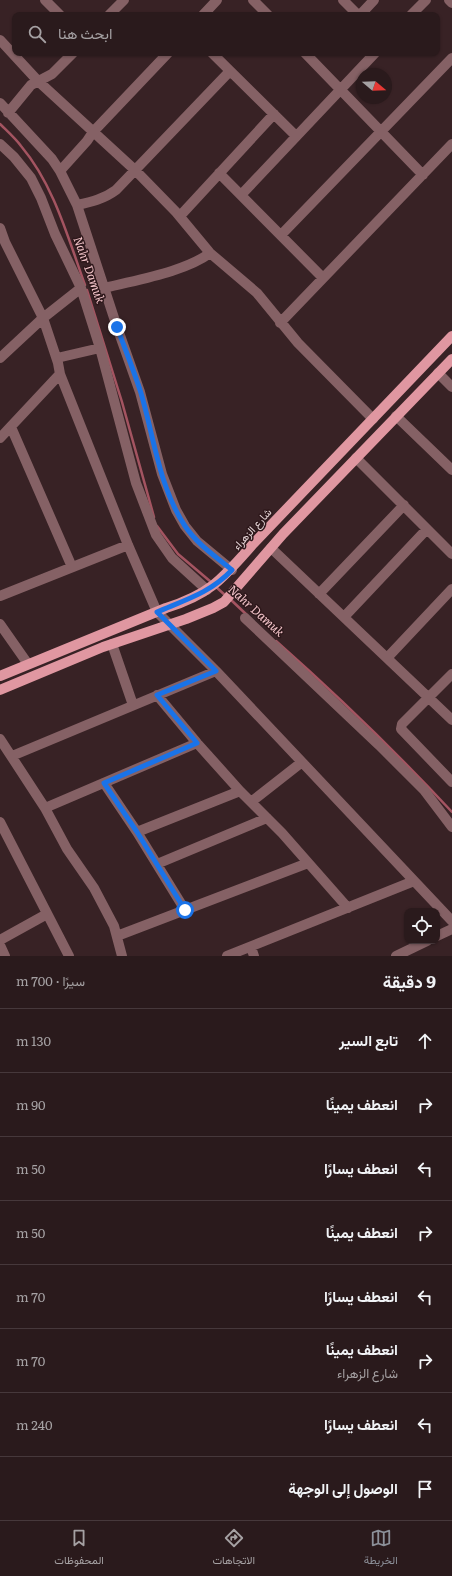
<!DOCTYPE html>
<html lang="ar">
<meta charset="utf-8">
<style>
:root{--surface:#2a1a1c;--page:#362729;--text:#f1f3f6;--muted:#a5a1a3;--line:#46383b;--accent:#8c9099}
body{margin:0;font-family:Literata,Vazirmatn,serif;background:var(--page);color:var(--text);direction:rtl}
.controls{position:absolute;right:12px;bottom:12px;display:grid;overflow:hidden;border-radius:8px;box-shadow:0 1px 3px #0004}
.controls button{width:36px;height:36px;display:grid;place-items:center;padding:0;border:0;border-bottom:1px solid var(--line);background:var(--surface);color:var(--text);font:20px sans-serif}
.compass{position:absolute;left:356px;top:68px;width:36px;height:36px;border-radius:50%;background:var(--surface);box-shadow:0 1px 3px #0004;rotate:109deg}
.stop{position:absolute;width:12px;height:12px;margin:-9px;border:3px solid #1a73e8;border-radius:50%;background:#fff}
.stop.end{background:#1a73e8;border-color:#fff;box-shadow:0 1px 4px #0008}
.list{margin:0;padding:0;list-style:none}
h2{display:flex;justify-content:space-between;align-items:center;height:52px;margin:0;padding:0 16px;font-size:17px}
h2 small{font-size:13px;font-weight:400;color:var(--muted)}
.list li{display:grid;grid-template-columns:26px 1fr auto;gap:12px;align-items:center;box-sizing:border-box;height:64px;padding:0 16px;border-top:1px solid var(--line)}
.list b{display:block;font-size:15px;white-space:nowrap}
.list p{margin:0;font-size:13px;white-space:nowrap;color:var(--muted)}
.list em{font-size:13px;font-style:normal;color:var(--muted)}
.icon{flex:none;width:22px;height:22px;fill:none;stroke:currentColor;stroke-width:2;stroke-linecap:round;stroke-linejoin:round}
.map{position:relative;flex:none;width:452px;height:956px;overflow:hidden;direction:ltr}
.search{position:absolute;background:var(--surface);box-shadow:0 1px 3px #0004;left:12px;right:12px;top:12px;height:44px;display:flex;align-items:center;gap:10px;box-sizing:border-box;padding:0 14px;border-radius:8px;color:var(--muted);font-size:15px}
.sheet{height:564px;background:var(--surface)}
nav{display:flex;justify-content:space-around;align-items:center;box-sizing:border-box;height:56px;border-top:1px solid var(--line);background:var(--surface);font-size:11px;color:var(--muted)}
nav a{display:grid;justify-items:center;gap:2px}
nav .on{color:var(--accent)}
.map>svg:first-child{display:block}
</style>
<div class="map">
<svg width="452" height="956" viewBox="0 0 452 956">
<rect width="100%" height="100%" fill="#382225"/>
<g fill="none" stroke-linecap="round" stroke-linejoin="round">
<path stroke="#a45461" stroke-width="2.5" d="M 0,124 C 7,131 15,138 21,146 C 54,185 68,238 85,285
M 87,290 L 122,402 L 154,517
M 157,526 L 178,554 L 211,582
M 215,586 L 226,596
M 230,599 L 247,615
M 276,641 C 337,695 396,752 452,812"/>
<path stroke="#856165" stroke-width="10" d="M 45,0 L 60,15
M 253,0 L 268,15
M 343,0 L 358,15
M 449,0 L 452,3
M 109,15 L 124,0
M 203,15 L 217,0
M 360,15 L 374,0
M 411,15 L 426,0
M 0,40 L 38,81 L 136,171 L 176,212 L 210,253 L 257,293 L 298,343 L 373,419
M 212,53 L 296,136
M 305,53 L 423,175
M 0,103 L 52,159 L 60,171 L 77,205 L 117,327 L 140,392 L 162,474 L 176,510 L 185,526 L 197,541 L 232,570
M 8,113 L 31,85 L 52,74 L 73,53
M 0,144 L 14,157 L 31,178 L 41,198 L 55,234 L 81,288 L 100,348 L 136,483 L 156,535 L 172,558 L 207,590
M 60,171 L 87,141 L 93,132 L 168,53
M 219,173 L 323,278
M 241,195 L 375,53
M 77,205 C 91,202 104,199 116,190 L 230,71
M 180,216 L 274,114
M 0,228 L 5,242 L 43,318 L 58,363 L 60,374 L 128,545 L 157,612 L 216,671 L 452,921
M 281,235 L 452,58
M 105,288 C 135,280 185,272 210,253
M 280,323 L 452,144
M 0,358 L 43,318 L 81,288
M 57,358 L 100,348
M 438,373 L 452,387
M 396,416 L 452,470
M 11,427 L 72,567
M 0,438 L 60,374
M 356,458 L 452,554
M 271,548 L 452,720
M 319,594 L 404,505
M 0,596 L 128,545
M 344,617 L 427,529
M 245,618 L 379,745 L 424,790 L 452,827
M 0,624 L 28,664
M 112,644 L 133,705
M 387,658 L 452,589
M 452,674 L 402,724 L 401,729 L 452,782
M 157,695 L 197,743 L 240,791 L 282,833 L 348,908
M 0,739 L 45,808 L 67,849 L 94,888 L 114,926 L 122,956
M 12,756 L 216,671
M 104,783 L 137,832 L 185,910
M 251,802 L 302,762
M 45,808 L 197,743
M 0,822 L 69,956
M 137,832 L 240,791
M 157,864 L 267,818
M 117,936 L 308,863
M 437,936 L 452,929
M 0,940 L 47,914
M 0,945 L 5,956
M 251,947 L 254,956
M 227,956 L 414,881
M 396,956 L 427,941"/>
<path stroke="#e097a1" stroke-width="10" d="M 0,676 L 166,608 C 211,594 223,578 253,544 L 452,336
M 0,690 L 103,647 L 186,619 L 213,608 L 224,602 L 283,534 L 452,359"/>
</g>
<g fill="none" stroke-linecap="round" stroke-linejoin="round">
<path stroke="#1a73e8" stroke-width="5" d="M 117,327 C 125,349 134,371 141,393 C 154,437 159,487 185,526 C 197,544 215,556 232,570 C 210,593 185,600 157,612 L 216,671 L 157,695 L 197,743 L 104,783 L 137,832 L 185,910"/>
</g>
<g text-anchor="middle" stroke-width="3" stroke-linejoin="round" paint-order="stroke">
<g font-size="11" fill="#e3d3d5" stroke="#2e181b">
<text transform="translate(252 529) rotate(-48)" y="4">شارع الزهراء</text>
</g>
<g font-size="12" font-style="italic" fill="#f5c6cb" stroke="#2e181b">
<text transform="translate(89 270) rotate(70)" y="4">Nahr Damuk</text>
<text transform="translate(256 611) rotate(42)" y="4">Nahr Damuk</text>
</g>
</g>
</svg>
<div class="controls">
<button><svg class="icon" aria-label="locate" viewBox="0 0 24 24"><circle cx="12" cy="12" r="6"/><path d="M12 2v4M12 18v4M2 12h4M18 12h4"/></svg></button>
</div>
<svg class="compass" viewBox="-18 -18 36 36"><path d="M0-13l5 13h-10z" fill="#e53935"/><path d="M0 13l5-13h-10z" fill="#a5a1a3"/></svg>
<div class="stop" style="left:185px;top:910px"></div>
<div class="stop end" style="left:117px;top:327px"></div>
<div class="search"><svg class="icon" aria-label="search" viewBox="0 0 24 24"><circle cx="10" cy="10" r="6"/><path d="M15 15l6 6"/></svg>ابحث هنا</div>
</div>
<section class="sheet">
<h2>9 دقيقة<small>سيرًا · 700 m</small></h2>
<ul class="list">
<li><svg class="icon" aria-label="ahead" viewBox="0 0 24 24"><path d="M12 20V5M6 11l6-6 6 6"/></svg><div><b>تابع السير</b></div><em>130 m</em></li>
<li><svg class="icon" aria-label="right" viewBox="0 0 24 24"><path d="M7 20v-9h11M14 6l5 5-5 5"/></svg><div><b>انعطف يمينًا</b></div><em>90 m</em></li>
<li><svg class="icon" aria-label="left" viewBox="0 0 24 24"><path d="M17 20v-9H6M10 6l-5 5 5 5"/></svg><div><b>انعطف يسارًا</b></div><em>50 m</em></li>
<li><svg class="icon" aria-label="right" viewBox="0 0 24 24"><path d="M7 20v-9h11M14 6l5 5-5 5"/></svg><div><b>انعطف يمينًا</b></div><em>50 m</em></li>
<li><svg class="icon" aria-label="left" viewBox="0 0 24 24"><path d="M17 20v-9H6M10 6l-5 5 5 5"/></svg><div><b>انعطف يسارًا</b></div><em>70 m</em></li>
<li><svg class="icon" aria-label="right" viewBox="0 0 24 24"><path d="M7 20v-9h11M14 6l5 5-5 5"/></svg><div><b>انعطف يمينًا</b><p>شارع الزهراء</p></div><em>70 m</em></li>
<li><svg class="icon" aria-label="left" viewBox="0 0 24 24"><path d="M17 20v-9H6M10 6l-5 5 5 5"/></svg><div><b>انعطف يسارًا</b></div><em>240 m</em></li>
<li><svg class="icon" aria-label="arrive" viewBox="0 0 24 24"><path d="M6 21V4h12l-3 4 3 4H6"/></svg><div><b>الوصول إلى الوجهة</b></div></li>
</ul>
</section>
<nav>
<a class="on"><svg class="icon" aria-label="map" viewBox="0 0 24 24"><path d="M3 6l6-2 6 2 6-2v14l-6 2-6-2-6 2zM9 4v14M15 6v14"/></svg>الخريطة</a>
<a><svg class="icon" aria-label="directions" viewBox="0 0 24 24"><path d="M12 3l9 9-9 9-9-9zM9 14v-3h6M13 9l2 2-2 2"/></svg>الاتجاهات</a>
<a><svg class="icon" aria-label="saved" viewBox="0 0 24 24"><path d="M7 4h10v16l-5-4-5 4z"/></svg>المحفوظات</a>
</nav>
